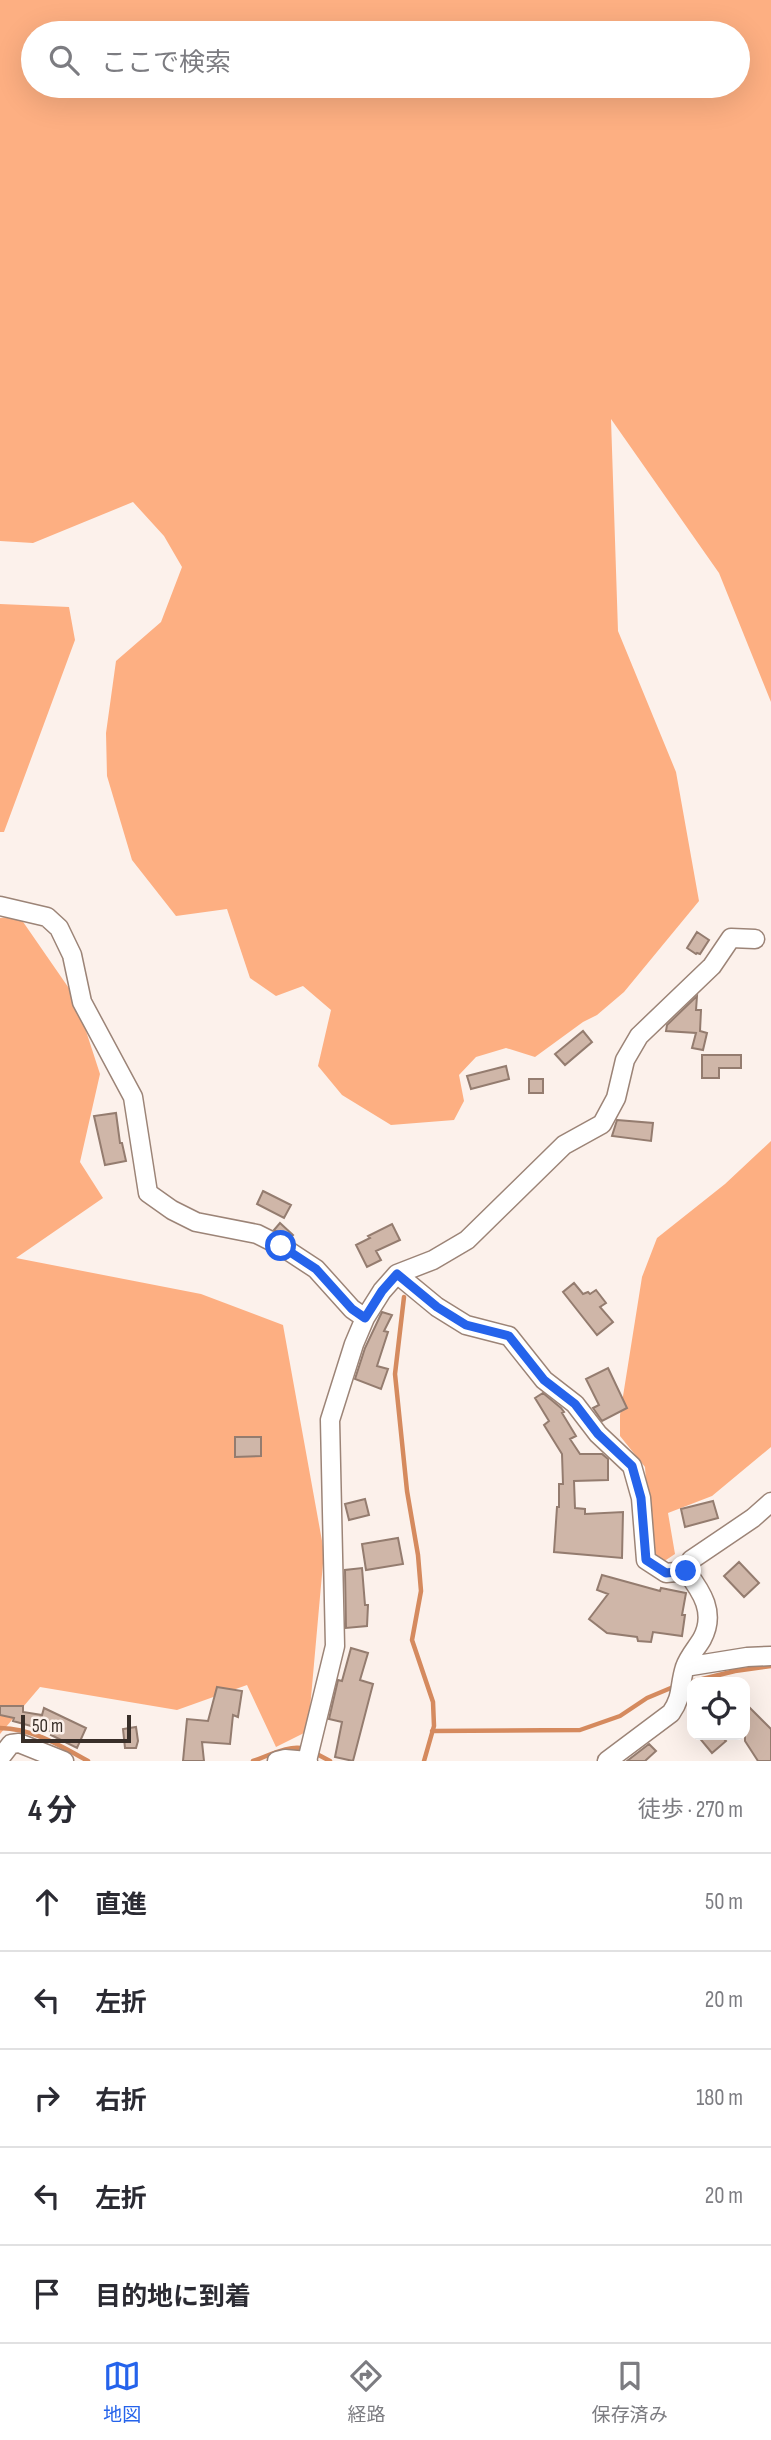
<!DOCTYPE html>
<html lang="ja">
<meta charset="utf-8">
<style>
:root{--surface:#fff;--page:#f7f7f7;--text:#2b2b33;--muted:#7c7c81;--line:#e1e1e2;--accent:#2563eb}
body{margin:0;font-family:"Sofia Sans Condensed","Noto Sans JP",sans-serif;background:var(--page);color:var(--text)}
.controls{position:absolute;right:21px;bottom:21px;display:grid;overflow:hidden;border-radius:14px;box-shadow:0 7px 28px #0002}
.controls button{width:63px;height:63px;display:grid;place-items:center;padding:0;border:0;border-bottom:2px solid var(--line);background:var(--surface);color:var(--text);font:35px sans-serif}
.scale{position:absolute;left:21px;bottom:18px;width:110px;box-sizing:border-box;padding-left:7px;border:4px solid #392f29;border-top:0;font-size:19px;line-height:24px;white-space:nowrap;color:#392f29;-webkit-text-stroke:5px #fcf1eb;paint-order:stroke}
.stop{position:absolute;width:21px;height:21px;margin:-16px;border:5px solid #2563eb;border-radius:50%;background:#fff}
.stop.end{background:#2563eb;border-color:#fff;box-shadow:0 2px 7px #0008}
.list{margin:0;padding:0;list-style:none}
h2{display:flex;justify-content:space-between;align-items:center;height:91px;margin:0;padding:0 28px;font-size:30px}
h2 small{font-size:23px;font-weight:400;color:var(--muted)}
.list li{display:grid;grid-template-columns:46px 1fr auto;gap:21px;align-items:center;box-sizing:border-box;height:98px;padding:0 28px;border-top:2px solid var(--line)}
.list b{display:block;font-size:26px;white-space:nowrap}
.list em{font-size:23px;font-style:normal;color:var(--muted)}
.icon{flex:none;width:38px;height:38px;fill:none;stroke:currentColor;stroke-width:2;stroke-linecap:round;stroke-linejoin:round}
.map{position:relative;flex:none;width:771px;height:1761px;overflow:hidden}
.search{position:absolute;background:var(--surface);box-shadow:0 7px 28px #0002;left:21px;right:21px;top:21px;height:77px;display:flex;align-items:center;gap:18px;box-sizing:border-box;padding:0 24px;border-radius:38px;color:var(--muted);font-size:26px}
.sheet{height:581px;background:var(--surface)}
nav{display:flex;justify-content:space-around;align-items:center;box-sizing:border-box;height:98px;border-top:2px solid var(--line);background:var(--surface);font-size:19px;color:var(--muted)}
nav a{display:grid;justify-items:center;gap:4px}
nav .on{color:var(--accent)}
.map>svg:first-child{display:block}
</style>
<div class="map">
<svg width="771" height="1761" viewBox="0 0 771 1761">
<rect width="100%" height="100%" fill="#fcf1eb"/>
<path fill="#fdaf82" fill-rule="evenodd" d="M 0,0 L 771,0 L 771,702 L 719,573 L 611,419 L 618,631 L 676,772 L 699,901 L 624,992 L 597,1015 L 583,1022 L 535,1057 L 506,1048 L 476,1057 L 459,1075 L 464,1101 L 454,1120 L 391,1125 L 342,1095 L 318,1066 L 331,1010 L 303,986 L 276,996 L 250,978 L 227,909 L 176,916 L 132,860 L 107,776 L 106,733 L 116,661 L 161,622 L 182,567 L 164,536 L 133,502 L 33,543 L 0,541 ZM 738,33 L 738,86 L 33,86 L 33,33 Z
M 0,604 L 69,607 L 75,640 L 4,832 L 0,832 Z
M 19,916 L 75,997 L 100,1074 L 80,1162 L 103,1198 L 16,1258 L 201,1294 L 283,1325 L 324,1552 L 308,1731 L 276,1747 L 247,1685 L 177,1710 L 40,1687 L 0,1734 L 0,918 Z
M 771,1141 L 771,1447 L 712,1496 L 668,1513 L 675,1554 L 663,1562 L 651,1555 L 645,1467 L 620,1436 L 620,1415 L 642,1277 L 657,1238 L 725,1184 Z"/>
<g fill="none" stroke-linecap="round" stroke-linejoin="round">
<path stroke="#d58a5e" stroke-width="4.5" d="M 404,1297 L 395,1374 L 407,1491 L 418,1555 L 421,1591 L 412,1640 L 433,1702 L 434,1726 L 424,1761
M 686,1683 L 735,1671 L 771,1666
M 0,1728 C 34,1729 59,1745 88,1761
M 432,1731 L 580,1730 L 620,1716 L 647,1698 L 678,1685
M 313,1752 L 330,1761
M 253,1761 C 268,1756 290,1744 305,1749"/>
</g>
<path fill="#cfb6a8" stroke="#947c6f" stroke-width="2" d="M 697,932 L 709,940 L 700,954 L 697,953 L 696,954 L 687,948 Z
M 697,996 L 696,1010 L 701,1010 L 700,1031 L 707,1033 L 703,1050 L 692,1048 L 696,1033 L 666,1031 L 667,1025 Z
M 583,1031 L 592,1042 L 565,1065 L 555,1054 Z
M 702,1055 L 741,1055 L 741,1068 L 719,1068 L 719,1078 L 702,1078 Z
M 506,1066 L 509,1079 L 471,1089 L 467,1076 Z
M 529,1079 L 543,1079 L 543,1093 L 529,1093 Z
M 116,1113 L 120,1143 L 122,1143 L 126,1161 L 105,1165 L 94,1116 Z
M 617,1120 L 653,1123 L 651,1141 L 612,1136 Z
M 263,1191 L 291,1205 L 284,1218 L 257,1204 Z
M 280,1223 L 293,1235 L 290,1238 L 274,1230 Z
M 392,1224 L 400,1240 L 376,1251 L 381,1260 L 367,1267 L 356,1245 L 370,1238 L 368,1236 Z
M 574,1283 L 583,1294 L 588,1292 L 590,1294 L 596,1290 L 606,1303 L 600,1307 L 613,1322 L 597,1335 L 563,1292 Z
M 382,1312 L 392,1315 L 384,1331 L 388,1332 L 377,1366 L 388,1369 L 381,1389 L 355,1379 L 365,1348 Z
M 608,1368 L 627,1408 L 602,1421 L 593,1408 L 599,1405 L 586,1379 Z
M 543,1393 L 561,1408 L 564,1412 L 562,1413 L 576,1436 L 570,1439 L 580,1454 L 602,1454 L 608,1459 L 608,1480 L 574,1481 L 575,1508 L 585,1509 L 585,1514 L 623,1512 L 622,1558 L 554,1552 L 557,1507 L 559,1507 L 559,1484 L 563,1484 L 562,1454 L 544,1425 L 549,1421 L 535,1398 Z
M 235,1437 L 261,1437 L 261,1456 L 235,1457 Z
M 365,1499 L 369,1515 L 349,1520 L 345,1504 Z
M 713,1501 L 718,1518 L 685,1527 L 681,1509 Z
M 398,1538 L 403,1564 L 366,1570 L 362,1544 Z
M 739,1562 L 759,1583 L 744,1597 L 724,1576 Z
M 362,1568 L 365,1605 L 368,1605 L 367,1626 L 346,1628 L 345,1570 Z
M 602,1575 L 660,1591 L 661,1588 L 686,1593 L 682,1615 L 685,1615 L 682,1636 L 653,1632 L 651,1642 L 638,1641 L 637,1637 L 607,1633 L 589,1619 L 608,1594 L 597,1590 Z
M 351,1648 L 368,1653 L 360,1680 L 373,1684 L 353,1761 L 335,1757 L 342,1722 L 329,1719 L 338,1680 L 342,1681 Z
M 217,1687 L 242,1691 L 238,1717 L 233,1715 L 230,1744 L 202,1742 L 204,1761 L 183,1761 L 187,1719 L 208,1721 Z
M 745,1703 L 771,1729 L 771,1761 L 758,1761 L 745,1741 Z
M 0,1706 L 23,1706 L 23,1712 L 42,1715 L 44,1708 L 86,1728 L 77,1748 L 51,1735 L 53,1732 L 13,1721 L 14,1718 L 0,1715 Z
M 136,1727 L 138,1741 L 136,1748 L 125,1748 L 123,1729 Z
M 697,1735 L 720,1735 L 726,1741 L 712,1753 Z
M 649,1744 L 656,1751 L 645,1761 L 627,1761 Z"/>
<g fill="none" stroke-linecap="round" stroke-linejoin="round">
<g stroke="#9c8477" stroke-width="21">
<path id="street" d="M 0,906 L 47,917 L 59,928 L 72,955 L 82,1002 L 133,1097 L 148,1193 L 172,1210 L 196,1222 L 257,1234 L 281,1246 L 316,1269 L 352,1309 L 365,1318
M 397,1274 L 437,1307 L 466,1325 L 509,1336 L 544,1380 L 575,1404 L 598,1434 L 632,1466 L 641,1498 L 646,1560 L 666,1573 L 686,1571
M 686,1571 L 691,1560 L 753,1518 L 771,1502
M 685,1667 L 747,1657 L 771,1656
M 0,1758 L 11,1744 L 19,1743 L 64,1761
M 277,1761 L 285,1759 L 308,1761
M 307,1761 L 335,1646 L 330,1420 L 354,1344 L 365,1318 L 382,1291 L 397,1274 L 433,1260 L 467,1240 L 564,1145 L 602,1124 L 616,1098 L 625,1060 L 639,1036 L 712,966 L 731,938 L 755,939
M 607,1761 L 671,1713 C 683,1696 679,1685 685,1667 C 689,1656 696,1649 702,1639 C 716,1613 702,1592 686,1571"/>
</g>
<use href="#street" stroke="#fff" stroke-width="18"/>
</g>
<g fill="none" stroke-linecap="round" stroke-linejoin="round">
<path stroke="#2563eb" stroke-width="9" d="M 281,1246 L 316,1269 L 352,1309 L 365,1318 L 382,1291 L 397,1274 L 437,1307 L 466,1325 L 509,1336 L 544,1380 L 575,1404 L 598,1434 L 632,1466 L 641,1498 L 646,1560 L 666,1573 L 686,1571"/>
</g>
</svg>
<div class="controls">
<button><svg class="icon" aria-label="locate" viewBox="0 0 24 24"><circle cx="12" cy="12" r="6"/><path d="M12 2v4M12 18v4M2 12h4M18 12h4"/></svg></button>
</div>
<div class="scale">50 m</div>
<div class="stop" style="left:281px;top:1246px"></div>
<div class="stop end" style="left:686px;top:1571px"></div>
<div class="search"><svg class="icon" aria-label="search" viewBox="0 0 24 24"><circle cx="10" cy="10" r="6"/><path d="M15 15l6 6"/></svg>ここで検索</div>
</div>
<section class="sheet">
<h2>4 分<small>徒歩 · 270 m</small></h2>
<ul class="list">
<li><svg class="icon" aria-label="ahead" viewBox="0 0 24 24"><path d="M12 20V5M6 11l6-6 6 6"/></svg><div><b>直進</b></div><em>50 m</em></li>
<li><svg class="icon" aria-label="left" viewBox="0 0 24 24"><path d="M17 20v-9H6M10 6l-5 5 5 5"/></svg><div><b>左折</b></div><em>20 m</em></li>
<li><svg class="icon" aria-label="right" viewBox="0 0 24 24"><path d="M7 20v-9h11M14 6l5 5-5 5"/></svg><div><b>右折</b></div><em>180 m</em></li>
<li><svg class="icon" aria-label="left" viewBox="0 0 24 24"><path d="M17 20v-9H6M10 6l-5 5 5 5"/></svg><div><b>左折</b></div><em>20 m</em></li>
<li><svg class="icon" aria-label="arrive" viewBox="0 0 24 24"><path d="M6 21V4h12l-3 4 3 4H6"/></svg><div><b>目的地に到着</b></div></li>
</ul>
</section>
<nav>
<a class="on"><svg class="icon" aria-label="map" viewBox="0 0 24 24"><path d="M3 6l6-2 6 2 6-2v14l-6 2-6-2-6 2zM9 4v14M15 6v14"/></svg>地図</a>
<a><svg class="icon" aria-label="directions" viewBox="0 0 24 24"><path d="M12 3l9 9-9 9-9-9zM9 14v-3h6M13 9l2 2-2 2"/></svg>経路</a>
<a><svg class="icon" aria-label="saved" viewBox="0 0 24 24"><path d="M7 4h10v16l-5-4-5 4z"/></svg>保存済み</a>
</nav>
